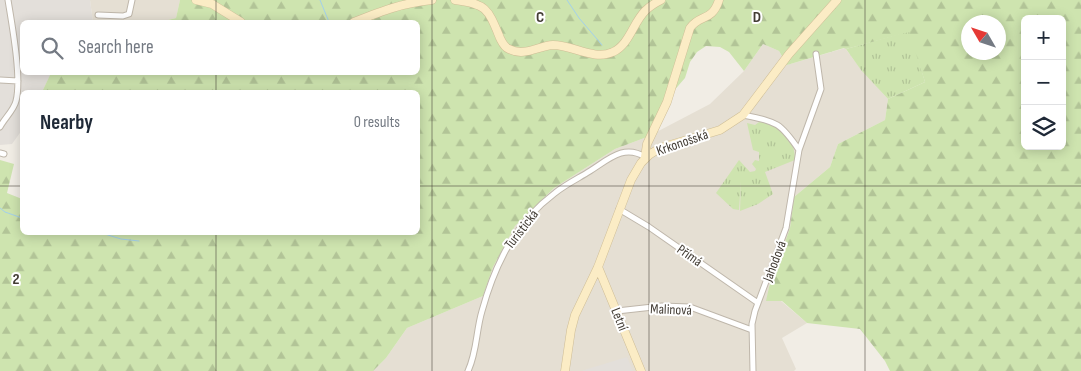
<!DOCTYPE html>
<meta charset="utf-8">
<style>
:root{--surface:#fff;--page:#f6f6f7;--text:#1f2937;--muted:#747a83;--line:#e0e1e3}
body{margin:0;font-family:"Sofia Sans Condensed",sans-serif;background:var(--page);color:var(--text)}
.controls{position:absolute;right:15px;top:15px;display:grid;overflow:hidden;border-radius:8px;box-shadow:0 2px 12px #0003}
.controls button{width:45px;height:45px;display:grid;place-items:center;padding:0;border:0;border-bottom:1px solid var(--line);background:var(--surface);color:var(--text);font:25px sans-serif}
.compass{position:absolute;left:961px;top:15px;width:45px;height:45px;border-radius:50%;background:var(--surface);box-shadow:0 2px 12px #0003;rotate:309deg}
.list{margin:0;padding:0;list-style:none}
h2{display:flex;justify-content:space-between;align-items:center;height:65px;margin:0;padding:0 20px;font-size:21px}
h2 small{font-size:16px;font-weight:400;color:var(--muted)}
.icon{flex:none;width:28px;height:28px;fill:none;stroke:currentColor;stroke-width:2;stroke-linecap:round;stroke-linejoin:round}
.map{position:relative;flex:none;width:1081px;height:371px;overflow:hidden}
.search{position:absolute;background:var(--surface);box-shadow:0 2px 12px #0003;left:20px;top:20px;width:400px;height:55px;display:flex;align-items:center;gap:12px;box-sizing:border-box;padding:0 18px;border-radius:8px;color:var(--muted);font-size:19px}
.panel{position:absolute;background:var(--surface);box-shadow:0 2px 12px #0003;left:20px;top:90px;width:400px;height:145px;border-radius:8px}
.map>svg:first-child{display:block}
</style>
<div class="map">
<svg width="1081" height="371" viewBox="0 0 1081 371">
<defs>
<pattern id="grass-tufts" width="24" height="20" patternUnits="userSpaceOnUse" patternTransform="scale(1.25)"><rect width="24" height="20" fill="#cee4af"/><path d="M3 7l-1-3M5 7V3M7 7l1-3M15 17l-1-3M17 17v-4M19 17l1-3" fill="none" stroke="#b2c497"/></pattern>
<pattern id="forest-firs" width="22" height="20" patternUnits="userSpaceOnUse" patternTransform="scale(1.25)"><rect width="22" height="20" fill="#cee4af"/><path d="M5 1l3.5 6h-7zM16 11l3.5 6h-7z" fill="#b2c497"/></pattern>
</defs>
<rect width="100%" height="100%" fill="#f1ede5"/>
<path fill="#e5dfd3" d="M 90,0 L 180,0 L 176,18 L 160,22 L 93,22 Z
M 763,44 L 779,51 L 787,65 L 845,48 L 860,68 L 888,99 L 885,120 L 838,144 L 830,167 L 794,197 L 790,228 L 769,287 L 767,300 L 781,301 L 807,323 L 782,338 L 796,369 L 794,371 L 373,371 L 386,358 L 407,328 L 483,296 L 493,267 L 515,226 L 554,188 L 615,149 L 647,137 L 710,104 L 744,71 Z"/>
<path fill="#e3dfda" d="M 0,0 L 90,0 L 93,22 L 22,22 L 22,72 L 54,73 L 51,74 L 42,92 L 22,92 L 22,130 L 12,144 L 0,145 Z
M 627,357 L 633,371 L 581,371 Z"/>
<path fill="url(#grass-tufts)" d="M 910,31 L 925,82 L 888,99 L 861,70 L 846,49 Z
M 759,122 C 779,124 796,139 795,160 L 765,172 L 773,194 L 758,204 L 740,211 L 741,181 L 739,210 L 733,209 L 716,193 L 739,160 L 750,172 L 755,171 L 756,169 L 752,164 L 755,160 L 759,161 L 759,152 L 753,150 L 747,123 L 755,125 Z"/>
<path fill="url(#forest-firs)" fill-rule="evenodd" d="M 180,0 L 1081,0 L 1081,371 L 890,371 L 885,361 L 860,329 L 807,323 L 782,301 L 766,301 L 769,287 L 790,228 L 794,197 L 830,167 L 838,144 L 885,120 L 888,99 L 925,82 L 909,32 L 846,49 L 844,48 L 787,65 L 779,51 L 763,44 L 744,71 L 729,52 L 720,47 L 706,46 L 697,52 L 690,62 L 685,78 L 665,101 L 647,137 L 615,149 L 554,188 L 515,226 L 493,267 L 483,296 L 407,328 L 386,358 L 373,371 L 0,371 L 0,160 L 14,164 L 7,193 L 22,199 L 22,232 L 418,232 L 418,92 L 42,92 L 51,73 L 54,73 L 418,72 L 418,22 L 160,22 L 176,18 ZM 1025,19 L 1062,19 L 1062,146 L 1025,146 ZM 968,22 L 998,22 L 998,52 L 968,52 Z"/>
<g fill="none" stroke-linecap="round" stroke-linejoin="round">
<path stroke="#a3d0eb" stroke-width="1" d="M 320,0 L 329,22
M 567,0 L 579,18 L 602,45
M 0,208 L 5,212 L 22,218
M 98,232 L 121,239 L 139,241"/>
<g stroke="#bfb7ab" stroke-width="7">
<path id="street" d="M 98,15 L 123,16 L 129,14 L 132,0
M 0,80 L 18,81
M 743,115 C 777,122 780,122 799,150
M 0,127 C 4,119 14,110 16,101 C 22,78 12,25 8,0
M 0,153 L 4,154
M 619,209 L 649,227 L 758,303
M 617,311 L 662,306 L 690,307 L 752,330
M 468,371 C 477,352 476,331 482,311 C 495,264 515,223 555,193 C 566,184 579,178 590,171 C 609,159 624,144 645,157
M 753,371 L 752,324 L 755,311 L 786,228 L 799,150 L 821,89 L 816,54"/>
</g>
<g stroke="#cfbe97" stroke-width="9">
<path id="secondary" d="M 196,0 L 212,4 L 241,22
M 455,0 C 487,4 488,9 500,38 C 502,42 504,47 509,49 C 524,57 538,46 553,45 C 573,45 594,61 613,52 C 629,45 633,23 645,11 C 650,6 655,3 661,0
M 354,22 C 382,11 402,3 432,0
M 645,157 L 647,144 L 667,102 L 690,28 C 700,14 712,22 719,0
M 598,267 L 641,371
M 565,371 L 571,330 L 575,315 L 598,267 L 631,180 L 641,163 L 649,155 L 660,148 L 720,130 L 743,115 L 789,54 L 837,0"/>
</g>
<use href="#street" stroke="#fff" stroke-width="5"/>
<use href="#secondary" stroke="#fbecc5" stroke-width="8"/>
</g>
<path fill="none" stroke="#433d35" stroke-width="1" stroke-opacity="0.55" d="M 216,0 L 216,22M 432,0 L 432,371M 649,0 L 649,371M 865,0 L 865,371M 216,72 L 216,92M 0,186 L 22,186M 418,186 L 1081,186M 216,232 L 216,371"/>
<g text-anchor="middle" stroke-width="4" stroke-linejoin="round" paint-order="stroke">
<g font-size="14" fill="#433d35" stroke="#fff">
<text transform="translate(682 142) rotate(-19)" y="5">Krkonošská</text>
<text transform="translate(521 229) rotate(-52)" y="5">Turistická</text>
<text transform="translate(690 255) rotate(35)" y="5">Přímá</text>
<text transform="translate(774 261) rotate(-69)" y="5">Jahodová</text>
<text transform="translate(671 309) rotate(2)" y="5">Malinová</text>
<text transform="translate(620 319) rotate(68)" y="5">Letní</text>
</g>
</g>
<g font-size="16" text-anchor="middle" font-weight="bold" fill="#433d35" stroke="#fff" stroke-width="4" stroke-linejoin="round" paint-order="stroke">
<text x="540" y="22">C</text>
<text x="757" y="22">D</text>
<text x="16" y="284">2</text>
</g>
</svg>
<div class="controls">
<button>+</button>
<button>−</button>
<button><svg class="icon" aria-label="layers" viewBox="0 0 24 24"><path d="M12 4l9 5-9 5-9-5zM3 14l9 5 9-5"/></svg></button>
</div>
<svg class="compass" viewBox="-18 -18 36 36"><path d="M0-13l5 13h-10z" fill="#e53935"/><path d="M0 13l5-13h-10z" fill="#747a83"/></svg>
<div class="search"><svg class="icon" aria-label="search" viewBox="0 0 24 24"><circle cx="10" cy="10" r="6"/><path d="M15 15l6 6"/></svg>Search here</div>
<section class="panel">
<h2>Nearby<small>0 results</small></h2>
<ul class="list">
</ul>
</section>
</div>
